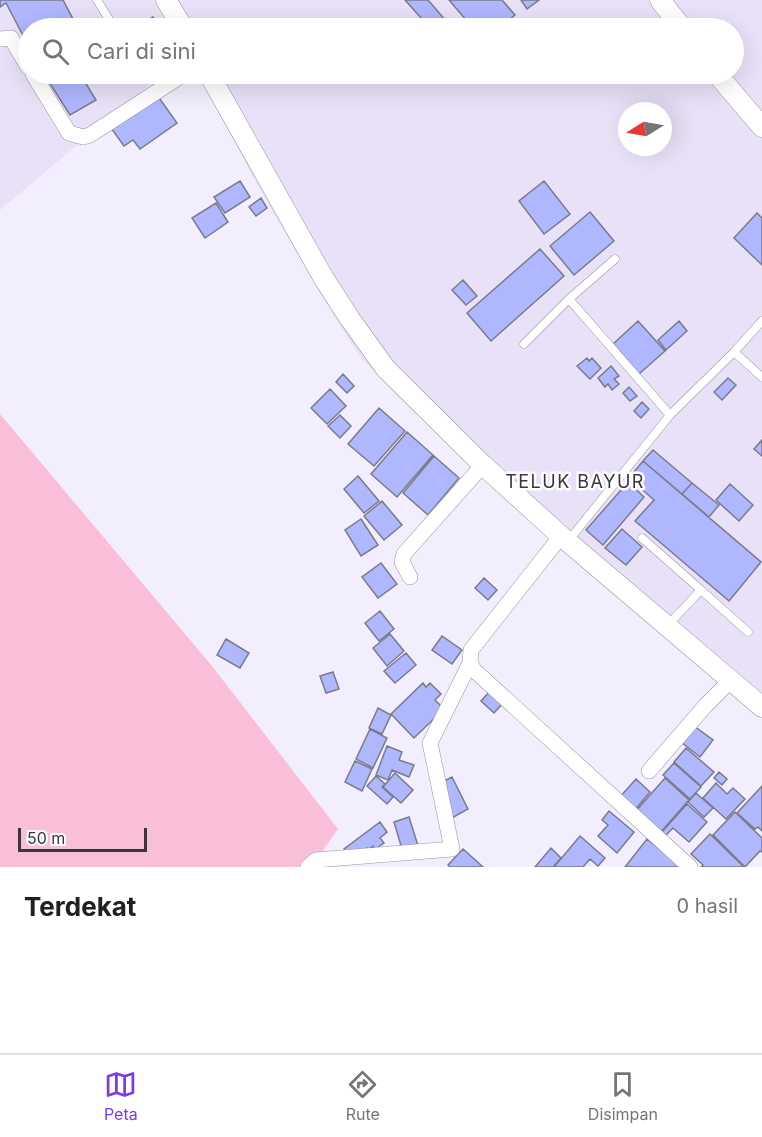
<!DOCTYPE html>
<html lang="id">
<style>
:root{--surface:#fff;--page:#f2f2f2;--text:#202124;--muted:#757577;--line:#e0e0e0;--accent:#7c3aed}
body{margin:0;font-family:Inter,sans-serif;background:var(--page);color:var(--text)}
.compass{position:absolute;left:618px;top:102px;width:54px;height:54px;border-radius:50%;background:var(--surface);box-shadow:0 6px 24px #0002;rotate:259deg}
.scale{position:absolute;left:18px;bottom:15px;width:129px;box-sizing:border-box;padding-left:6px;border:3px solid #39373d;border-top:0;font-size:16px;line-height:21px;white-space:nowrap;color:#39373d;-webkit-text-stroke:4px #fff;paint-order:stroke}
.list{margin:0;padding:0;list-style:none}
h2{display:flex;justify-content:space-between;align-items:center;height:78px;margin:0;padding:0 24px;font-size:26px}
h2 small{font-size:20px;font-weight:400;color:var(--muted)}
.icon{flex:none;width:33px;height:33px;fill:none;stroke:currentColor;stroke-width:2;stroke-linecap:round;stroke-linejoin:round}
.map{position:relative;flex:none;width:762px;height:867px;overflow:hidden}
.search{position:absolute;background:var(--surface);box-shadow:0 6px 24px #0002;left:18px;right:18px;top:18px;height:66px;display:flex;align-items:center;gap:15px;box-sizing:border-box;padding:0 21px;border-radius:33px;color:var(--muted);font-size:22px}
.sheet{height:186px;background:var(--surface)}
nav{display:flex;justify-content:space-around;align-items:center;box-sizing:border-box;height:84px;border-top:2px solid var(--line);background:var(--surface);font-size:16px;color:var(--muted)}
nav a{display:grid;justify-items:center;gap:3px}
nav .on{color:var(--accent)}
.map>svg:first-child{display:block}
</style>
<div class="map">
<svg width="762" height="867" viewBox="0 0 762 867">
<rect width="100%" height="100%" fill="#f3eefd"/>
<path fill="#e9e1f7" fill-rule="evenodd" d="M 0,0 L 762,0 L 762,711 L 479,465 L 361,359 L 322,297 L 258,186 L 199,74 L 734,74 L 734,28 L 28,28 L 28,74 L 162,74 L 0,210 ZM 627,111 L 663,111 L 663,147 L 627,147 Z"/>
<path fill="#f9bfd9" d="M 0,414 L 212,666 L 338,829 L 311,867 L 0,867 Z"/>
<path fill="#afb7fe" stroke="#797b89" stroke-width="1.5" d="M 0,0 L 63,0 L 73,19 L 55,28 L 28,28 L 27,43 L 6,3 L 0,7 Z
M 405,0 L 428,0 L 446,21 L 437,28 L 430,28 Z
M 449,0 L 502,0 L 515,15 L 499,28 L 473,28 Z
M 521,0 L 539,0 L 527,9 Z
M 153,17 L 160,28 L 140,28 L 138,25 Z
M 44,74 L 80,74 L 96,100 L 70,115 Z
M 157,95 L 177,123 L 140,149 L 133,140 L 124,146 L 111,128 Z
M 240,181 L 250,197 L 225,213 L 214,197 Z
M 544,181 L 570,214 L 544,234 L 519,201 Z
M 261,198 L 267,208 L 256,216 L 249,207 Z
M 216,203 L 228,222 L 205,238 L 192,218 Z
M 590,212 L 614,241 L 574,275 L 550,246 Z
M 757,213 L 762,218 L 762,265 L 734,238 Z
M 540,249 L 564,276 L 491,341 L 467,313 Z
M 463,280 L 477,296 L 466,305 L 452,290 Z
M 638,321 L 665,351 L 639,374 L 613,344 Z
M 679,321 L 687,331 L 666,350 L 658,340 Z
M 587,358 L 589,361 L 592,358 L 601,368 L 590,379 L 577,366 Z
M 611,366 L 619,376 L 614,379 L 619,384 L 612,390 L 608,384 L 605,387 L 598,378 Z
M 343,374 L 354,386 L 347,393 L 336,382 Z
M 728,378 L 736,385 L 722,400 L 714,392 Z
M 629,387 L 637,396 L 630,401 L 623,393 Z
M 330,389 L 346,406 L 327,424 L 311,408 Z
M 642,402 L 649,409 L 641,418 L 634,411 Z
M 379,408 L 405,431 L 374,466 L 348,444 Z
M 340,415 L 351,426 L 340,438 L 328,426 Z
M 407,432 L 433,455 L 397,497 L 371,474 Z
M 762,440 L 762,456 L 754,449 Z
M 653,450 L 692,483 L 682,494 L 643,461 Z
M 434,456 L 459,478 L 428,515 L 403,493 Z
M 643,461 L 761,562 L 729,601 L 635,521 L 654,500 L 629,478 Z
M 358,476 L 379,501 L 364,513 L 344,489 Z
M 628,482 L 644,497 L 603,545 L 586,530 Z
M 692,483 L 719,505 L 709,517 L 682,494 Z
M 730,484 L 753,505 L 739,521 L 716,500 Z
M 382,501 L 402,525 L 384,540 L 364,516 Z
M 361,519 L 378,545 L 361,556 L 345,530 Z
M 622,529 L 642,547 L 626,565 L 605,548 Z
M 381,563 L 397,584 L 378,598 L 362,577 Z
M 484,578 L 497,590 L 488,600 L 475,588 Z
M 380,611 L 394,629 L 379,641 L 365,623 Z
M 390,634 L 404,651 L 387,666 L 373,648 Z
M 442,636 L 462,650 L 452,664 L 432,650 Z
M 226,639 L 249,653 L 240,668 L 217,655 Z
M 406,653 L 416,665 L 395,683 L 384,671 Z
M 333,672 L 339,689 L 326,693 L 320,676 Z
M 423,683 L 426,687 L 430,683 L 441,694 L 435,700 L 444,709 L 414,738 L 391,714 Z
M 490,691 L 503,703 L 494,713 L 481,701 Z
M 378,708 L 391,715 L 382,734 L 369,728 Z
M 694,726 L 713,740 L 700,757 L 681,742 Z
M 370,729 L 387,738 L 373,768 L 356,759 Z
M 387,746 L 402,752 L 399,760 L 414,765 L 409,777 L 392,770 L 388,780 L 376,775 Z
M 686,748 L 714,772 L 701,786 L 674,762 Z
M 355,761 L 372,769 L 362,791 L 345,782 Z
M 674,763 L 701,787 L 690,799 L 663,775 Z
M 719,772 L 727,779 L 722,785 L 714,778 Z
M 395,773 L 413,790 L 401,803 L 383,787 Z
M 376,776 L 385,784 L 382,787 L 393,797 L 387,804 L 367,786 Z
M 452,777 L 468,809 L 452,818 L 436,785 Z
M 665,778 L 689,800 L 659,834 L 635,812 Z
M 636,779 L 650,792 L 634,811 L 619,798 Z
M 716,783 L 727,794 L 733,788 L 745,799 L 726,819 L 703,798 Z
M 762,786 L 762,831 L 758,827 L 755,829 L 737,813 Z
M 696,793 L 713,808 L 704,817 L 688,802 Z
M 687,804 L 707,822 L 689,842 L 673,828 L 666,835 L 662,832 Z
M 609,811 L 634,832 L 617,853 L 598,836 L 608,825 L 602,820 Z
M 735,812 L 762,838 L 762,852 L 760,851 L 745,867 L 713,835 Z
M 409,817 L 420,852 L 402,849 L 394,822 Z
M 380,822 L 387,832 L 380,838 L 384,843 L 375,849 L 373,846 L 368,850 L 367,848 L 351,860 L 344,849 Z
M 710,834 L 744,867 L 701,867 L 703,865 L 691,854 Z
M 580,836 L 605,858 L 598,866 L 590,859 L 583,867 L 554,867 Z
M 647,839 L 680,865 L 678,867 L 625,867 Z
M 551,848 L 561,858 L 553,867 L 535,867 Z
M 463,849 L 483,867 L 450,867 L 448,865 Z"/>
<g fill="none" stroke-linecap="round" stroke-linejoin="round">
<g stroke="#9893a1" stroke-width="9">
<path id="service" d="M 97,0 L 110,21
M 569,299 L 670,415
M 524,344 L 569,299 L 615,259
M 734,352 L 762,377
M 642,538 L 701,590
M 569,540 L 670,415 L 734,352 L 762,321
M 668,625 L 701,590 L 748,632"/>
</g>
<g stroke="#9893a1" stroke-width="16">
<path id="minor" d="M 0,39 L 11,38 L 28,67
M 33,74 L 69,133 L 83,137 L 90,135 L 184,74
M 561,536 L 471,650 L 470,663 L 474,670 L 690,867
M 410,577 L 402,562 L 404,554 L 483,465
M 649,771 L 706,705 L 731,680
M 308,867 L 316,860 L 452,849 L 430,743 L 470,663"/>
</g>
<g stroke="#9893a1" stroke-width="21">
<path id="tertiary" d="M 166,0 L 183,28
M 660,0 L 682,28
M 209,74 L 323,277 L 350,319 L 386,369 L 483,465 L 561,536 L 762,707
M 717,74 L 762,127"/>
</g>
<use href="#service" stroke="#fff" stroke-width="8"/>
<use href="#minor" stroke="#fff" stroke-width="15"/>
<use href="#tertiary" stroke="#fff" stroke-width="20"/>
</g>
<g text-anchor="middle" stroke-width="5" stroke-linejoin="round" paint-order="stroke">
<g font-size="18" letter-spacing="1.5" fill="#39373d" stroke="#fff">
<text x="575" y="488">TELUK BAYUR</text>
</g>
</g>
</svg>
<svg class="compass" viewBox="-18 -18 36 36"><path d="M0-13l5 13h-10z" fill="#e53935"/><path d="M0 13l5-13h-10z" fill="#757577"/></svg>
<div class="scale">50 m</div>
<div class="search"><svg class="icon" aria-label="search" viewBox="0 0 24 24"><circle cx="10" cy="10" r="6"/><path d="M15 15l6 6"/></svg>Cari di sini</div>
</div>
<section class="sheet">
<h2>Terdekat<small>0 hasil</small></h2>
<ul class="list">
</ul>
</section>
<nav>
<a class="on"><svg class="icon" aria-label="map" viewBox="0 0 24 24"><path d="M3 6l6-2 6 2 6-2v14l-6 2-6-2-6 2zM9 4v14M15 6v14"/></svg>Peta</a>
<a><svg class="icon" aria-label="directions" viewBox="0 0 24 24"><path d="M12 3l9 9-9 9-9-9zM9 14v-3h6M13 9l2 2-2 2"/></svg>Rute</a>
<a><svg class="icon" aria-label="saved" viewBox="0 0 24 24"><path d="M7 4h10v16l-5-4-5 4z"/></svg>Disimpan</a>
</nav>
